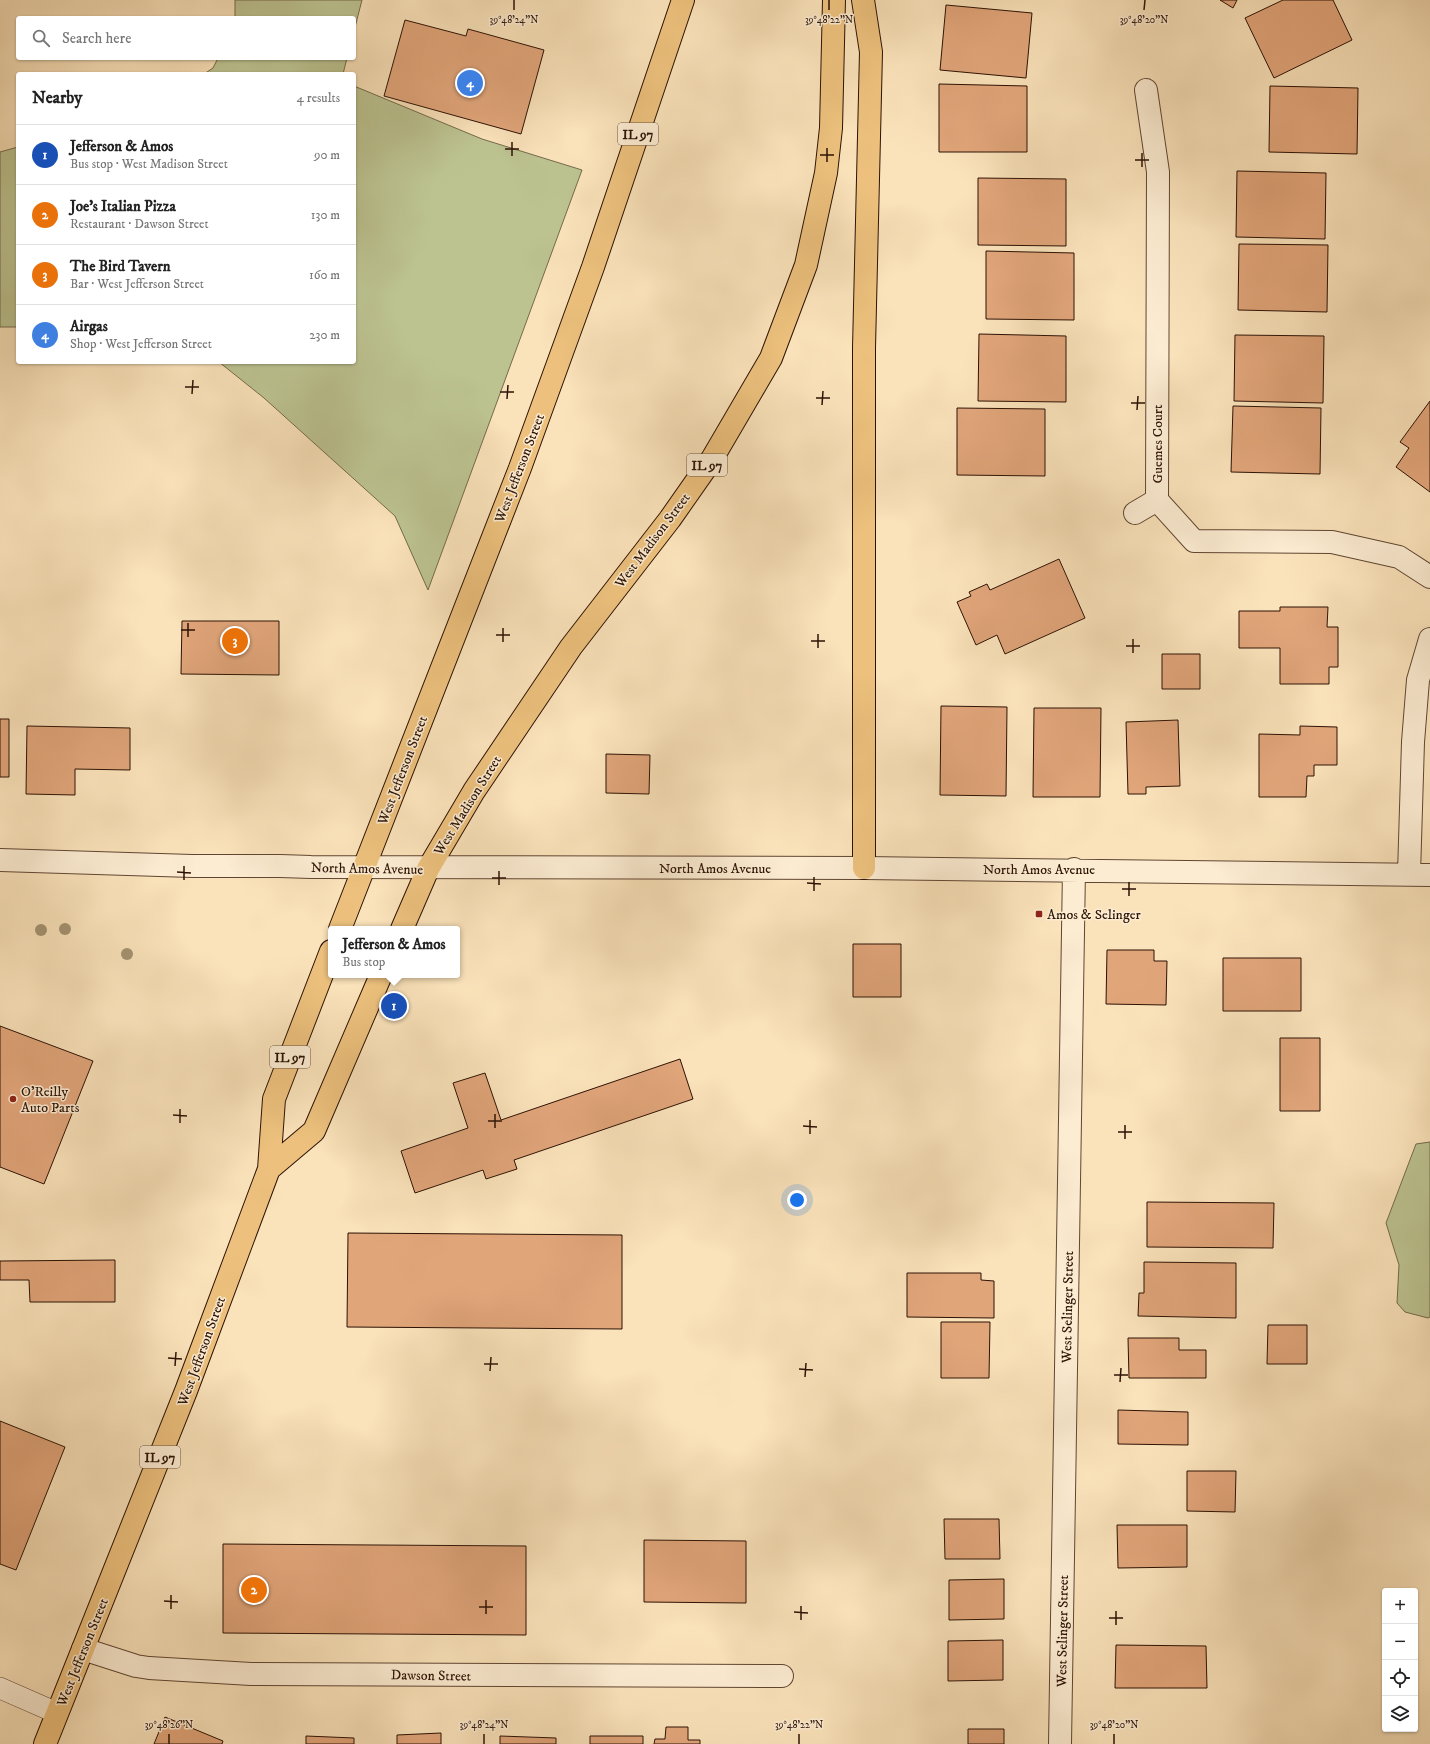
<!DOCTYPE html>
<meta charset="utf-8">
<style>
:root{--surface:#fff;--page:#f6f6f6;--text:#222;--muted:#767676;--line:#e0e0e0;--accent:#8f2418}
body{margin:0;font-family:"IM FELL DW Pica",serif;background:var(--page);color:var(--text)}
.controls{position:absolute;right:12px;bottom:12px;display:grid;overflow:hidden;border-radius:4px;box-shadow:0 1px 3px #0004}
.controls button{width:36px;height:36px;display:grid;place-items:center;padding:0;border:0;border-bottom:1px solid var(--line);background:var(--surface);color:var(--text);font:20px sans-serif}
.you{position:absolute;left:797px;top:1200px;width:14px;height:14px;margin:-10px;border:3px solid #fff;border-radius:50%;background:#1a73e8;box-shadow:0 0 0 6px #1a73e833}
.badge{display:grid;place-items:center;width:26px;height:26px;border-radius:50%;background:var(--accent);color:#fff;font-size:13px;font-weight:700}
.pin{position:absolute;translate:-50% -50%;border:2px solid #fff;box-shadow:0 1px 4px #0006}
.popup{position:absolute;left:328px;top:926px;width:132px;height:52px;box-sizing:border-box;display:grid;place-content:center;border-radius:4px;background:var(--surface);filter:drop-shadow(0 1px 3px #0005);font-size:13px;white-space:nowrap;color:var(--muted)}
.popup b{font-size:15px;color:var(--text)}
.popup::after{content:'';position:absolute;left:50%;top:100%;margin-left:-8px;border:8px solid transparent;border-top-color:var(--surface)}
.list{margin:0;padding:0;list-style:none}
h2{display:flex;justify-content:space-between;align-items:center;height:52px;margin:0;padding:0 16px;font-size:17px}
h2 small{font-size:13px;font-weight:400;color:var(--muted)}
.list li{display:grid;grid-template-columns:26px 1fr auto;gap:12px;align-items:center;box-sizing:border-box;height:60px;padding:0 16px;border-top:1px solid var(--line)}
.list b{display:block;font-size:15px;white-space:nowrap}
.list p{margin:0;font-size:13px;white-space:nowrap;color:var(--muted)}
.list em{font-size:13px;font-style:normal;color:var(--muted)}
.icon{flex:none;width:22px;height:22px;fill:none;stroke:currentColor;stroke-width:2;stroke-linecap:round;stroke-linejoin:round}
.map{position:relative;flex:none;width:1430px;height:1744px;overflow:hidden}
.search{position:absolute;background:var(--surface);box-shadow:0 1px 3px #0004;left:16px;top:16px;width:340px;height:44px;display:flex;align-items:center;gap:10px;box-sizing:border-box;padding:0 14px;border-radius:4px;color:var(--muted);font-size:15px}
.panel{position:absolute;background:var(--surface);box-shadow:0 1px 3px #0004;left:16px;top:72px;width:340px;height:292px;border-radius:4px}
.map>svg:first-child{display:block}
</style>
<div class="map">
<svg width="1430" height="1744" viewBox="0 0 1430 1744">
<rect width="100%" height="100%" fill="#fae2ba"/>
<filter id="stains"><feTurbulence type="fractalNoise" baseFrequency=".005" numOctaves="4"/><feColorMatrix values="0 0 0 0 .2 0 0 0 0 .09 0 0 0 0 .02 0 0 0 .5 -.17"/></filter>
<radialGradient id="worn" r=".72"><stop offset=".6" stop-color="#630" stop-opacity="0"/><stop offset="1" stop-color="#630" stop-opacity=".3"/></radialGradient>
<path fill="#bcc391" stroke="#746a4b" d="M 235,0 L 362,0 L 354,31 L 354,18 L 235,18 Z
M 218,58 L 347,58 L 343,74 L 204,74 L 213,68 Z
M 354,86 L 482,139 L 582,170 L 428,590 L 395,516 L 264,398 L 219,362 L 354,362 Z
M 18,147 L 18,327 L 0,327 L 0,152 Z
M 1430,1142 L 1430,1317 L 1428,1318 L 1405,1312 L 1397,1303 L 1399,1265 L 1386,1223 L 1416,1144 Z"/>
<path fill="#e1a57a" stroke="#2c1205" d="M 1220,0 L 1237,0 L 1233,8 Z
M 1283,0 L 1333,0 L 1352,40 L 1274,78 L 1245,18 Z
M 946,5 L 1032,13 L 1026,78 L 940,70 Z
M 405,20 L 466,36 L 468,29 L 544,50 L 521,134 L 384,96 Z
M 939,84 L 1027,86 L 1027,152 L 939,152 Z
M 1270,86 L 1358,88 L 1357,154 L 1269,152 Z
M 1237,171 L 1326,173 L 1325,239 L 1236,237 Z
M 978,178 L 1066,179 L 1066,246 L 978,245 Z
M 1239,244 L 1328,245 L 1327,312 L 1238,310 Z
M 986,251 L 1074,253 L 1074,320 L 986,319 Z
M 979,334 L 1066,336 L 1066,402 L 978,401 Z
M 1235,335 L 1324,336 L 1323,403 L 1234,401 Z
M 1430,401 L 1430,492 L 1396,467 L 1409,448 L 1400,442 Z
M 1233,406 L 1321,408 L 1320,474 L 1231,472 Z
M 957,408 L 1045,409 L 1045,476 L 957,475 Z
M 1059,559 L 1085,618 L 1005,654 L 997,635 L 976,645 L 957,602 L 971,596 L 969,592 L 987,584 L 990,590 Z
M 1280,607 L 1328,607 L 1327,627 L 1338,627 L 1338,667 L 1329,667 L 1329,684 L 1280,684 L 1280,648 L 1239,648 L 1239,611 L 1280,611 Z
M 182,621 L 279,621 L 279,675 L 181,674 Z
M 1162,654 L 1200,654 L 1200,689 L 1162,689 Z
M 941,706 L 1007,707 L 1006,796 L 940,795 Z
M 1034,708 L 1101,708 L 1100,797 L 1033,797 Z
M 0,719 L 9,719 L 9,777 L 0,777 Z
M 1178,720 L 1180,786 L 1146,787 L 1146,794 L 1128,794 L 1126,722 Z
M 27,726 L 130,728 L 130,770 L 75,769 L 75,795 L 26,794 Z
M 1300,726 L 1337,727 L 1337,765 L 1314,765 L 1314,776 L 1307,776 L 1306,797 L 1259,797 L 1259,734 L 1300,735 Z
M 606,754 L 650,755 L 649,794 L 606,793 Z
M 853,944 L 901,944 L 901,997 L 853,997 Z
M 1107,950 L 1154,950 L 1154,961 L 1167,961 L 1166,1005 L 1106,1004 Z
M 1223,958 L 1301,958 L 1301,1011 L 1223,1011 Z
M 0,1026 L 93,1061 L 44,1184 L 0,1167 Z
M 1280,1038 L 1320,1038 L 1320,1111 L 1280,1111 Z
M 680,1059 L 693,1099 L 514,1160 L 517,1169 L 486,1179 L 483,1170 L 415,1193 L 401,1151 L 468,1128 L 453,1083 L 485,1073 L 501,1120 Z
M 1147,1202 L 1274,1203 L 1273,1248 L 1147,1247 Z
M 348,1233 L 622,1235 L 622,1329 L 347,1327 Z
M 115,1260 L 115,1302 L 30,1302 L 29,1280 L 0,1280 L 0,1261 Z
M 1144,1262 L 1236,1263 L 1236,1318 L 1138,1316 L 1139,1293 L 1144,1293 Z
M 907,1273 L 981,1273 L 981,1280 L 994,1281 L 994,1318 L 907,1317 Z
M 941,1322 L 990,1322 L 989,1378 L 941,1378 Z
M 1268,1325 L 1307,1325 L 1307,1364 L 1267,1364 Z
M 1128,1338 L 1179,1338 L 1179,1350 L 1206,1350 L 1206,1378 L 1129,1378 Z
M 1118,1410 L 1188,1412 L 1188,1445 L 1118,1444 Z
M 0,1421 L 65,1447 L 16,1570 L 0,1564 Z
M 1187,1471 L 1236,1471 L 1235,1512 L 1187,1511 Z
M 944,1519 L 999,1519 L 1000,1559 L 945,1559 Z
M 1117,1525 L 1187,1525 L 1187,1567 L 1118,1568 Z
M 644,1540 L 746,1541 L 746,1603 L 644,1602 Z
M 223,1544 L 526,1546 L 526,1635 L 223,1633 Z
M 1004,1579 L 1004,1619 L 949,1620 L 949,1580 Z
M 1003,1640 L 1003,1680 L 948,1681 L 948,1641 Z
M 1116,1645 L 1206,1646 L 1207,1688 L 1115,1688 Z
M 165,1717 L 223,1741 L 222,1744 L 154,1744 Z
M 666,1727 L 688,1727 L 688,1740 L 700,1740 L 700,1744 L 654,1744 L 655,1739 L 665,1739 Z
M 968,1729 L 1004,1729 L 1004,1744 L 968,1744 Z
M 441,1733 L 441,1744 L 397,1744 L 397,1735 Z
M 306,1736 L 354,1738 L 354,1744 L 306,1744 Z
M 500,1736 L 556,1738 L 556,1744 L 500,1744 Z
M 590,1736 L 643,1736 L 643,1744 L 590,1744 Z"/>
<g fill="none" stroke-linecap="round" stroke-linejoin="round">
<g stroke="#604632" stroke-width="22">
<path id="service" d="M 0,1688 L 57,1713"/>
</g>
<g stroke="#604632" stroke-width="24">
<path id="minor" d="M 1146,90 L 1158,172 L 1157,500 L 1194,541 L 1332,542 L 1399,557 L 1430,577
M 1135,513 L 1157,500
M 0,860 L 192,866 L 280,866 L 311,867 L 864,868 L 1430,875
M 1409,874 L 1413,742 L 1418,680 L 1430,639
M 83,1649 L 136,1666 L 149,1668 L 251,1674 L 782,1676
M 1060,1744 L 1074,869"/>
</g>
<g stroke="#2c1205" stroke-width="24">
<path id="primary" d="M 863,0 L 871,52 L 864,348 L 864,868
M 340,929 L 520,468 L 593,267 L 683,0
M 402,929 L 428,869 L 474,791 L 571,647 L 670,519 L 712,459 L 771,358 L 806,265 L 826,173 L 831,128 L 834,0
M 269,1169 L 314,1131 L 381,975
M 45,1744 L 186,1391 L 269,1169 L 274,1099 L 331,951"/>
</g>
<use href="#service" stroke="#fcecd2" stroke-width="21"/>
<use href="#minor" stroke="#fcecd2" stroke-width="22"/>
<use href="#primary" stroke="#edc17d" stroke-width="22"/>
</g>
<g fill="#a49271">
<circle cx="65" cy="929" r="6"/>
<circle cx="41" cy="930" r="6"/>
<circle cx="127" cy="954" r="6"/>
</g>
<path fill="none" stroke="#2c1205" stroke-width="1.5" d="M 514,10 L 514,0M 829,10 L 829,0M 1144,10 L 1145,0M 505,149 L 519,149M 820,155 L 834,155M 512,156 L 512,142M 1135,160 L 1149,160M 827,162 L 827,148M 1142,167 L 1142,153M 185,387 L 199,387M 500,392 L 514,392M 192,394 L 193,380M 816,398 L 830,398M 507,399 L 508,385M 1131,403 L 1145,403M 822,405 L 823,391M 1137,410 L 1138,396M 181,630 L 195,630M 496,635 L 510,635M 188,637 L 188,623M 811,641 L 825,641M 503,642 L 503,628M 1126,646 L 1140,646M 818,648 L 818,634M 1133,653 L 1133,639M 177,872 L 191,873M 492,878 L 506,878M 184,880 L 184,866M 807,883 L 821,884M 499,885 L 499,871M 1122,889 L 1136,889M 814,891 L 814,877M 1129,896 L 1129,882M 173,1115 L 187,1116M 488,1121 L 502,1121M 180,1123 L 180,1109M 803,1126 L 817,1127M 495,1128 L 495,1114M 1118,1132 L 1132,1132M 810,1134 L 810,1120M 1125,1139 L 1125,1125M 168,1358 L 182,1359M 484,1364 L 498,1364M 175,1366 L 176,1352M 799,1369 L 813,1370M 490,1371 L 491,1357M 1114,1375 L 1128,1375M 805,1377 L 806,1363M 1120,1382 L 1121,1368M 164,1601 L 178,1602M 479,1607 L 493,1607M 171,1609 L 171,1595M 794,1612 L 808,1613M 486,1614 L 486,1600M 1109,1618 L 1123,1618M 801,1620 L 801,1606M 1116,1625 L 1116,1611M 169,1744 L 169,1734M 484,1744 L 484,1734M 799,1744 L 799,1734M 1114,1744 L 1114,1734"/>
<g fill="#8f2418" stroke="#fcecd2" stroke-width="1.5">
<rect x="1035" y="910" width="8" height="8" rx="2"/>
<circle cx="13" cy="1099" r="4"/>
</g>
<g text-anchor="middle" stroke-width="3" stroke-linejoin="round" paint-order="stroke">
<g fill="#fcecd2" stroke="#6a5342" stroke-width="1">
<rect x="618" y="123" width="40" height="22" rx="3"/>
<rect x="687" y="454" width="40" height="22" rx="3"/>
<rect x="270" y="1046" width="40" height="22" rx="3"/>
<rect x="140" y="1446" width="40" height="22" rx="3"/>
</g>
<g font-size="13" font-weight="bold" fill="#2c1205">
<text x="638" y="139">IL 97</text>
<text x="707" y="470">IL 97</text>
<text x="290" y="1062">IL 97</text>
<text x="160" y="1462">IL 97</text>
</g>
<g font-size="14" fill="#2c1205" stroke="#fcecd2">
<text transform="translate(1157 444) rotate(-90)" y="5">Guemes Court</text>
<text transform="translate(519 468) rotate(-69)" y="5">West Jefferson Street</text>
<text transform="translate(652 540) rotate(-53)" y="5">West Madison Street</text>
<text transform="translate(402 770) rotate(-69)" y="5">West Jefferson Street</text>
<text transform="translate(467 805) rotate(-58)" y="5">West Madison Street</text>
<text transform="translate(367 868) rotate(1)" y="5">North Amos Avenue</text>
<text x="715" y="873">North Amos Avenue</text>
<text x="1039" y="874">North Amos Avenue</text>
<text transform="translate(1067 1307) rotate(-89)" y="5">West Selinger Street</text>
<text transform="translate(201 1351) rotate(-70)" y="5">West Jefferson Street</text>
<text transform="translate(1062 1631) rotate(-89)" y="5">West Selinger Street</text>
<text transform="translate(82 1652) rotate(-68)" y="5">West Jefferson Street</text>
<text transform="translate(431 1675) rotate(1)" y="5">Dawson Street</text>
</g>
<g font-size="14" fill="#2c1205" stroke="#fcecd2" text-anchor="start">
<text x="1047" y="919">Amos &amp; Selinger</text>
<text x="21" y="1096">O'Reilly<tspan x="21" dy="16">Auto Parts</tspan></text>
</g>
</g>
<g font-size="10" text-anchor="middle" fill="#2c1205" stroke="#fcecd2" stroke-width="3" stroke-linejoin="round" paint-order="stroke">
<text x="514" y="23">39°48'24"N</text>
<text x="829" y="23">39°48'22"N</text>
<text x="1144" y="23">39°48'20"N</text>
<text x="169" y="1728">39°48'26"N</text>
<text x="484" y="1728">39°48'24"N</text>
<text x="799" y="1728">39°48'22"N</text>
<text x="1114" y="1728">39°48'20"N</text>
</g>
<rect width="100%" height="100%" filter="url(#stains)"/>
<rect width="100%" height="100%" fill="url(#worn)"/>
</svg>
<div class="controls">
<button>+</button>
<button>−</button>
<button><svg class="icon" aria-label="locate" viewBox="0 0 24 24"><circle cx="12" cy="12" r="6"/><path d="M12 2v4M12 18v4M2 12h4M18 12h4"/></svg></button>
<button><svg class="icon" aria-label="layers" viewBox="0 0 24 24"><path d="M12 4l9 5-9 5-9-5zM3 14l9 5 9-5"/></svg></button>
</div>
<div class="you"></div>
<div class="pin badge" style="left:394px;top:1006px;background:#1a4fb4">1</div>
<div class="popup"><b>Jefferson &amp; Amos</b>Bus stop</div>
<div class="pin badge" style="left:254px;top:1590px;background:#e8710a">2</div>
<div class="pin badge" style="left:235px;top:641px;background:#e8710a">3</div>
<div class="pin badge" style="left:470px;top:83px;background:#3f7fe0">4</div>
<div class="search"><svg class="icon" aria-label="search" viewBox="0 0 24 24"><circle cx="10" cy="10" r="6"/><path d="M15 15l6 6"/></svg>Search here</div>
<section class="panel">
<h2>Nearby<small>4 results</small></h2>
<ul class="list">
<li><span class="badge" style="background:#1a4fb4">1</span><div><b>Jefferson &amp; Amos</b><p>Bus stop · West Madison Street</p></div><em>90 m</em></li>
<li><span class="badge" style="background:#e8710a">2</span><div><b>Joe's Italian Pizza</b><p>Restaurant · Dawson Street</p></div><em>130 m</em></li>
<li><span class="badge" style="background:#e8710a">3</span><div><b>The Bird Tavern</b><p>Bar · West Jefferson Street</p></div><em>160 m</em></li>
<li><span class="badge" style="background:#3f7fe0">4</span><div><b>Airgas</b><p>Shop · West Jefferson Street</p></div><em>230 m</em></li>
</ul>
</section>
</div>
